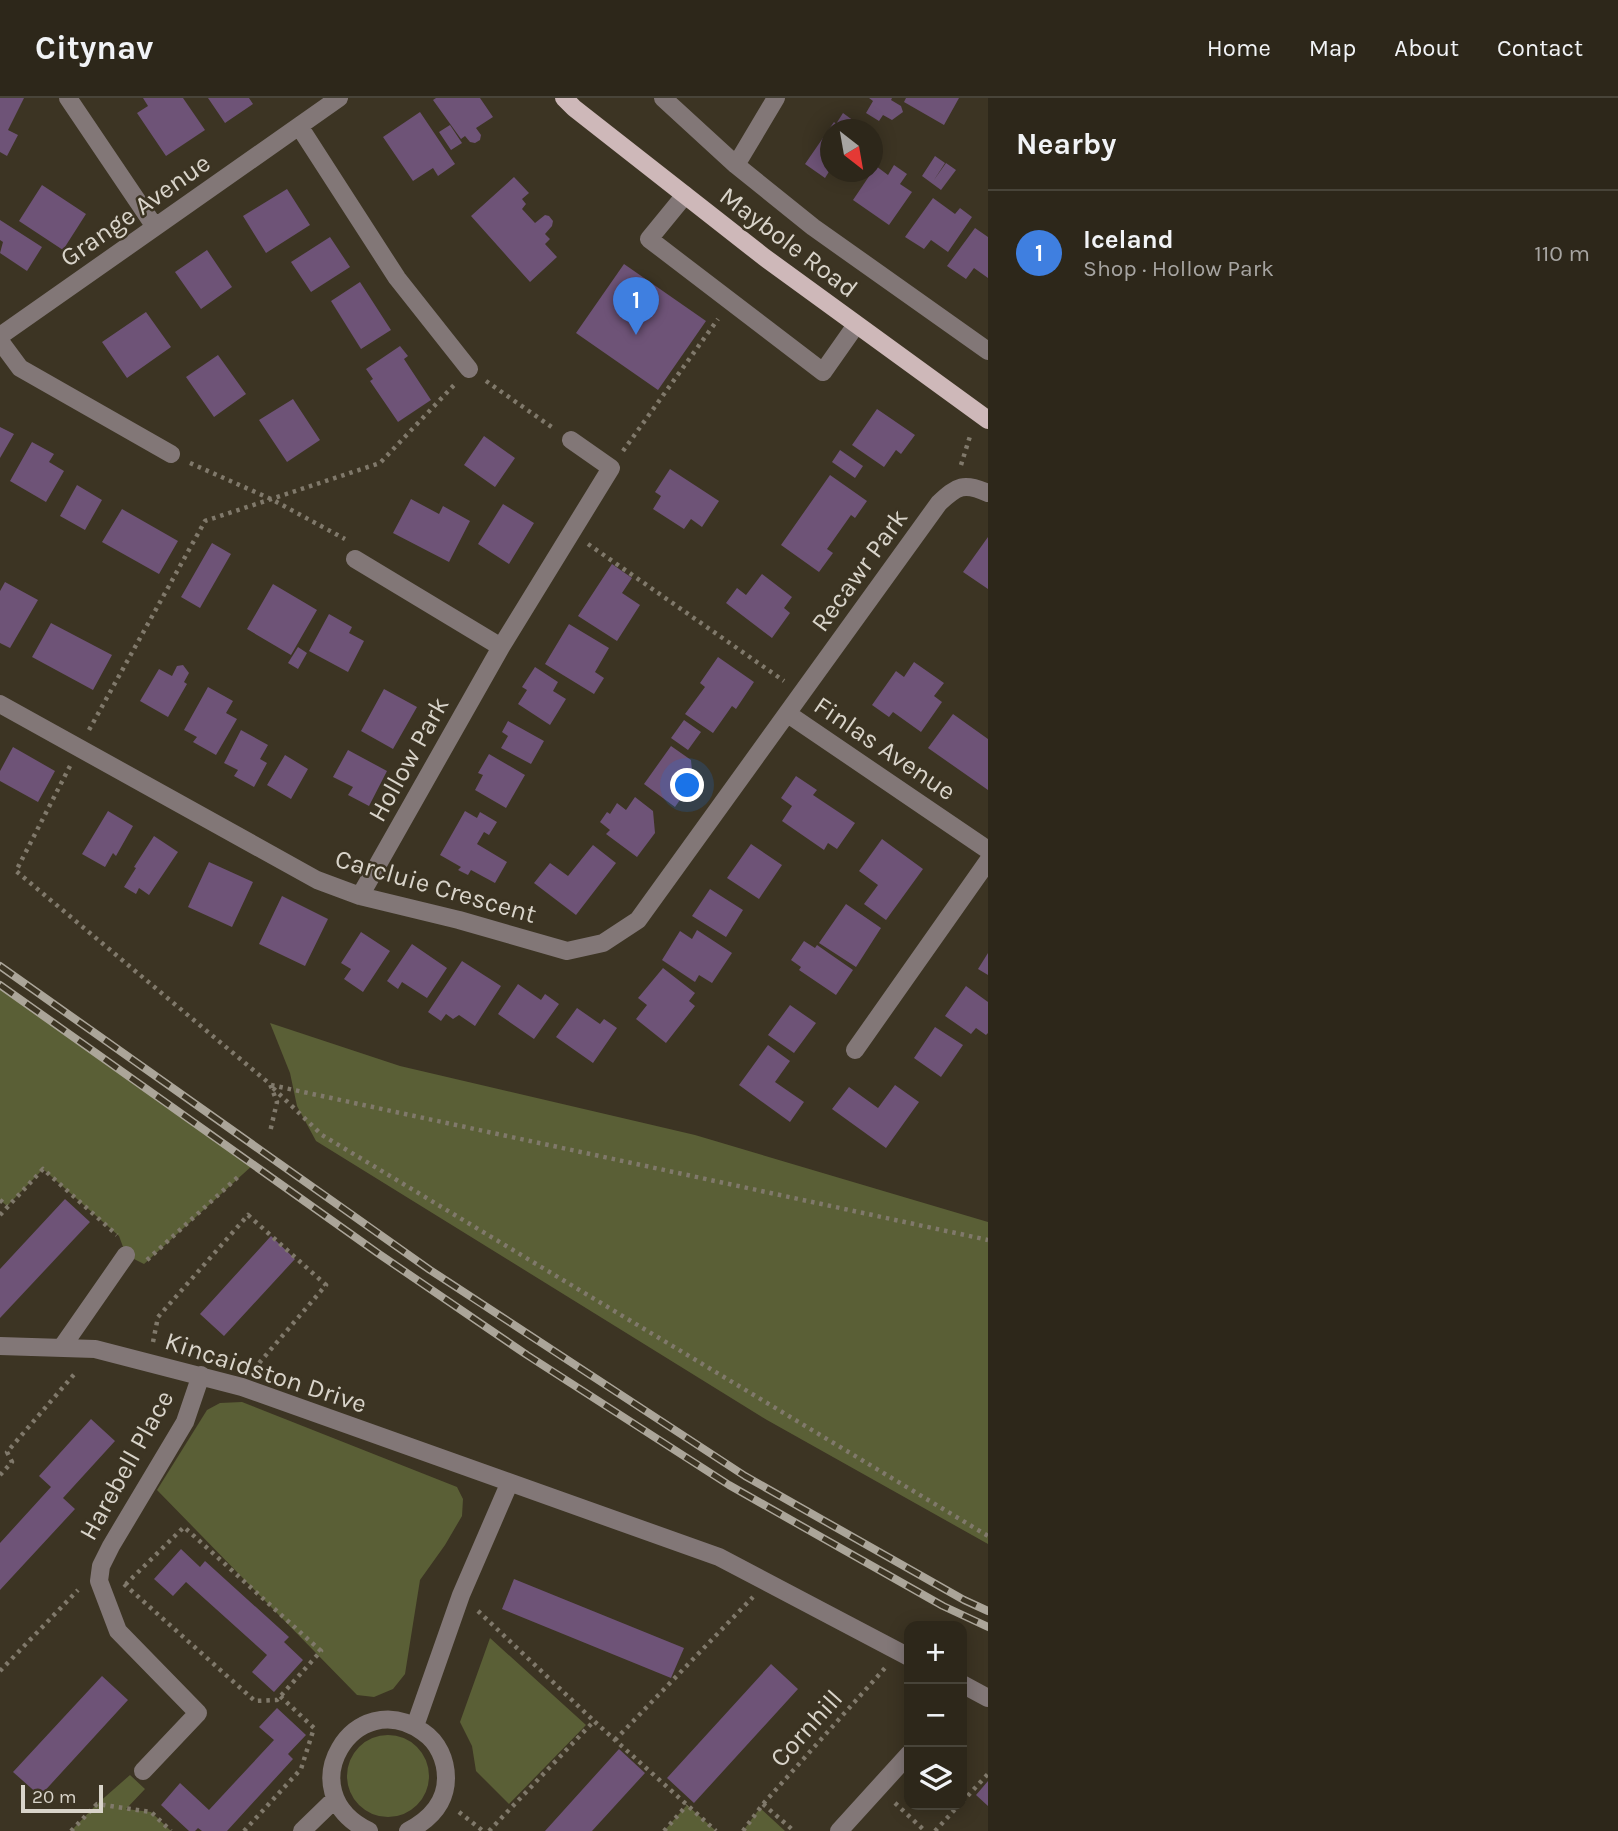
<!DOCTYPE html>
<meta charset="utf-8">
<style>
:root{--surface:#2d271a;--page:#352f23;--text:#f1f3f6;--muted:#a7a5a2;--line:#484439;--accent:#0ecafa}
body{margin:0;font-family:Karla,sans-serif;background:var(--page);color:var(--text)}
.controls{position:absolute;right:21px;bottom:21px;display:grid;overflow:hidden;border-radius:14px;box-shadow:0 4px 18px #0003}
.controls button{width:63px;height:63px;display:grid;place-items:center;padding:0;border:0;border-bottom:2px solid var(--line);background:var(--surface);color:var(--text);font:35px sans-serif}
.compass{position:absolute;left:820px;top:21px;width:63px;height:63px;border-radius:50%;background:var(--surface);box-shadow:0 4px 18px #0003;rotate:149deg}
.scale{position:absolute;left:21px;bottom:18px;width:82px;box-sizing:border-box;padding-left:7px;border:4px solid #d9d4ca;border-top:0;font-size:19px;line-height:24px;white-space:nowrap;color:#d9d4ca;-webkit-text-stroke:5px #3c3423;paint-order:stroke}
.you{position:absolute;left:688px;top:688px;width:24px;height:24px;margin:-18px;border:5px solid #fff;border-radius:50%;background:#1a73e8;box-shadow:0 0 0 10px #1a73e833}
.badge{display:grid;place-items:center;width:46px;height:46px;border-radius:50%;background:var(--accent);color:#fff;font-size:23px;font-weight:700}
.pin{position:absolute;translate:-50% -58px;filter:drop-shadow(0 2px 4px #0008)}
.pin::after{content:'';position:absolute;top:37px;width:24px;height:21px;background:inherit;clip-path:polygon(0 0,100% 0,50% 100%)}
.list{margin:0;padding:0;list-style:none}
h2{display:flex;justify-content:space-between;align-items:center;height:91px;margin:0;padding:0 28px;font-size:30px}
h2 small{font-size:23px;font-weight:400;color:var(--muted)}
.list li{display:grid;grid-template-columns:46px 1fr auto;gap:21px;align-items:center;box-sizing:border-box;height:126px;padding:0 28px;border-top:2px solid var(--line)}
.list b{display:block;font-size:26px;white-space:nowrap}
.list p{margin:0;font-size:23px;white-space:nowrap;color:var(--muted)}
.list em{font-size:23px;font-style:normal;color:var(--muted)}
.icon{flex:none;width:38px;height:38px;fill:none;stroke:currentColor;stroke-width:2;stroke-linecap:round;stroke-linejoin:round}
.map{position:relative;flex:none;width:988px;height:1733px;overflow:hidden}
header{display:flex;align-items:center;gap:42px;box-sizing:border-box;height:98px;padding:0 35px;background:var(--surface);border-bottom:2px solid var(--line)}
header strong{font-size:33px}
nav{display:flex;gap:38px;margin-inline-start:auto;font-size:24px}
main{display:flex}
aside{flex:1;background:var(--surface)}
.map>svg:first-child{display:block}
</style>
<header>
<strong>Citynav</strong>
<nav><a>Home</a><a>Map</a><a>About</a><a>Contact</a></nav>
</header>
<main>
<div class="map">
<svg width="988" height="1733" viewBox="0 0 988 1733">
<rect width="100%" height="100%" fill="#3c3423"/>
<path fill="#5a5f36" d="M 0,889 L 254,1066 L 144,1166 L 126,1157 L 119,1138 L 43,1071 L 7,1108 L 0,1102 Z
M 270,925 L 400,968 L 695,1037 L 988,1124 L 988,1446 L 767,1322 L 316,1043 L 297,1008 L 290,975 Z
M 242,1304 L 457,1389 L 463,1401 L 462,1418 L 445,1447 L 420,1482 L 405,1576 L 393,1591 L 374,1599 L 357,1597 L 157,1392 L 207,1312 L 220,1305 Z
M 490,1540 L 586,1627 L 509,1706 L 476,1673 L 472,1648 L 460,1624 Z
M347 1678a41 41 0 1 1 82 0a41 41 0 1 1-82 0Z
M 130,1677 L 145,1691 L 126,1711 L 151,1714 L 171,1733 L 71,1733 L 97,1706 Z
M 687,1707 L 716,1733 L 664,1733 Z
M 760,1710 L 785,1733 L 743,1733 Z"/>
<path fill="#6e5377" d="M 0,0 L 24,0 L 8,32 L 18,37 L 7,58 L 0,54 Z
M 143,0 L 183,0 L 205,32 L 166,58 L 137,15 L 148,8 Z
M 208,0 L 249,0 L 253,6 L 225,25 Z
M 436,0 L 480,0 L 493,19 L 476,30 L 481,37 L 480,42 L 475,45 L 470,44 L 465,38 L 461,41 L 433,2 Z
M 869,0 L 892,0 L 891,2 L 901,8 L 903,14 L 892,22 L 883,17 L 879,23 L 866,15 L 873,3 Z
M 906,0 L 959,0 L 944,27 L 904,4 Z
M 420,14 L 455,66 L 438,78 L 433,70 L 413,83 L 383,39 Z
M 843,15 L 858,26 L 854,32 L 830,32 L 830,72 L 825,80 L 805,66 L 834,24 L 836,26 Z
M 450,27 L 462,45 L 451,52 L 439,34 Z
M 935,58 L 945,65 L 934,82 L 946,65 L 956,72 L 941,92 L 922,78 Z
M 894,67 L 907,76 L 900,86 L 912,94 L 889,127 L 853,102 L 876,68 L 888,77 Z
M 514,79 L 529,95 L 522,101 L 526,106 L 522,111 L 535,125 L 545,117 L 549,118 L 553,123 L 552,128 L 545,136 L 550,141 L 545,146 L 557,159 L 530,184 L 471,118 Z
M 42,87 L 86,116 L 63,152 L 19,123 Z
M 287,91 L 310,127 L 266,155 L 243,118 Z
M 933,100 L 955,116 L 960,110 L 972,119 L 948,154 L 931,142 L 924,151 L 905,139 Z
M 0,122 L 42,149 L 27,173 L 0,155 L 3,144 L 0,142 Z
M 975,130 L 988,139 L 988,180 L 974,170 L 966,181 L 947,168 Z
M 330,139 L 350,169 L 311,194 L 291,164 Z
M 207,152 L 232,189 L 201,211 L 175,174 Z
M 624,166 L 706,223 L 658,292 L 576,235 Z
M 360,184 L 391,232 L 361,251 L 331,203 Z
M 146,214 L 171,249 L 127,280 L 102,244 Z
M 400,248 L 408,258 L 404,261 L 431,302 L 398,324 L 370,283 L 373,281 L 366,271 Z
M 218,257 L 246,296 L 214,319 L 186,279 Z
M 293,301 L 320,342 L 287,364 L 259,322 Z
M 877,311 L 915,337 L 901,356 L 896,352 L 884,369 L 852,347 Z
M 0,329 L 14,336 L 0,360 Z
M 484,338 L 515,360 L 495,389 L 464,367 Z
M 32,344 L 54,356 L 49,364 L 64,373 L 46,404 L 10,383 Z
M 840,352 L 863,368 L 855,380 L 832,364 Z
M 670,371 L 719,403 L 702,429 L 691,421 L 684,431 L 653,411 L 661,398 L 655,394 Z
M 830,377 L 867,403 L 855,420 L 851,417 L 827,451 L 833,455 L 819,474 L 781,447 Z
M 77,387 L 102,402 L 85,432 L 60,418 Z
M 411,401 L 439,416 L 443,408 L 470,423 L 449,464 L 393,435 Z
M 503,406 L 534,425 L 509,466 L 478,446 Z
M 122,411 L 178,443 L 159,476 L 102,444 Z
M 988,439 L 988,491 L 963,474 Z
M 212,445 L 231,456 L 200,510 L 181,499 Z
M 612,466 L 632,480 L 622,495 L 640,507 L 617,543 L 578,518 Z
M 762,476 L 792,499 L 784,510 L 790,515 L 772,540 L 726,505 L 737,490 L 746,497 Z
M 5,484 L 38,502 L 10,550 L 0,545 L 0,493 Z
M 273,486 L 317,512 L 291,557 L 247,531 Z
M 329,516 L 352,529 L 349,535 L 364,543 L 348,574 L 309,553 Z
M 51,525 L 112,557 L 93,592 L 32,559 Z
M 569,526 L 609,550 L 595,574 L 604,580 L 594,596 L 545,566 Z
M 298,549 L 307,555 L 298,571 L 288,565 Z
M 718,559 L 754,584 L 736,611 L 732,608 L 713,635 L 685,616 L 705,589 L 700,585 Z
M 914,564 L 944,585 L 934,598 L 942,604 L 921,634 L 893,614 L 889,619 L 872,607 L 896,573 L 904,579 Z
M 183,567 L 189,575 L 184,584 L 187,586 L 168,619 L 140,603 L 159,571 L 172,578 L 177,568 Z
M 535,569 L 558,584 L 553,593 L 566,601 L 550,627 L 518,606 L 527,592 L 522,589 Z
M 208,589 L 233,603 L 226,615 L 237,621 L 216,657 L 193,644 L 197,639 L 184,632 Z
M 384,591 L 417,609 L 393,651 L 361,633 Z
M 953,616 L 988,641 L 988,692 L 928,650 Z
M 684,622 L 701,634 L 688,652 L 671,640 Z
M 508,623 L 544,643 L 531,666 L 501,650 L 508,638 L 502,634 Z
M 241,632 L 268,647 L 260,661 L 267,665 L 254,689 L 234,678 L 238,672 L 224,665 Z
M 671,648 L 691,662 L 693,683 L 675,709 L 644,686 Z
M 13,649 L 55,673 L 38,704 L 0,683 L 0,673 Z
M 348,652 L 387,673 L 369,708 L 348,697 L 353,689 L 333,679 Z
M 489,656 L 525,677 L 506,710 L 475,692 L 483,677 L 478,675 Z
M 285,657 L 308,671 L 291,701 L 267,687 Z
M 796,678 L 817,692 L 813,697 L 855,725 L 837,751 L 828,745 L 824,752 L 782,723 L 792,708 L 781,700 Z
M 635,699 L 653,713 L 655,735 L 637,759 L 606,736 L 610,732 L 600,724 L 607,714 L 610,716 L 617,705 L 626,712 Z
M 108,713 L 133,728 L 116,758 L 113,755 L 105,769 L 82,756 Z
M 465,713 L 477,720 L 480,714 L 497,724 L 489,737 L 484,734 L 477,746 L 507,764 L 495,785 L 471,772 L 468,777 L 458,772 L 461,769 L 440,757 Z
M 154,738 L 178,754 L 149,797 L 139,790 L 136,796 L 124,789 L 136,770 L 134,769 Z
M 882,741 L 923,771 L 886,822 L 864,806 L 878,787 L 859,773 Z
M 751,746 L 782,767 L 759,801 L 727,780 Z
M 593,747 L 616,765 L 576,817 L 534,785 L 550,765 L 568,778 Z
M 209,764 L 253,784 L 232,829 L 188,809 Z
M 710,791 L 743,812 L 726,839 L 692,818 Z
M 282,798 L 328,821 L 305,868 L 259,846 Z
M 846,806 L 881,830 L 856,869 L 819,845 Z
M 697,832 L 732,855 L 712,885 L 699,877 L 695,884 L 662,862 L 680,833 L 692,841 Z
M 361,834 L 390,853 L 363,894 L 344,881 L 351,871 L 341,865 Z
M 804,843 L 815,850 L 817,847 L 853,872 L 836,897 L 799,872 L 801,869 L 791,862 Z
M 412,846 L 447,870 L 427,900 L 402,884 L 398,891 L 387,883 Z
M 988,855 L 988,877 L 978,871 Z
M 462,863 L 501,888 L 475,928 L 459,917 L 453,921 L 446,916 L 441,923 L 428,914 Z
M 663,870 L 695,895 L 689,903 L 695,908 L 666,945 L 636,921 L 647,907 L 638,900 Z
M 518,886 L 541,902 L 545,896 L 559,906 L 534,941 L 498,916 Z
M 966,888 L 988,904 L 988,935 L 986,937 L 976,930 L 971,936 L 945,918 Z
M 790,907 L 816,925 L 794,955 L 768,937 Z
M 577,910 L 600,926 L 604,921 L 617,930 L 593,965 L 556,939 Z
M 935,929 L 963,947 L 941,979 L 914,960 Z
M 768,947 L 790,963 L 775,984 L 804,1004 L 790,1024 L 739,987 Z
M 895,987 L 919,1004 L 886,1050 L 832,1011 L 849,989 L 878,1010 Z
M 65,1101 L 90,1124 L 0,1220 L 0,1171 Z
M 271,1138 L 295,1161 L 224,1238 L 200,1216 Z
M 91,1321 L 115,1343 L 63,1400 L 75,1411 L 0,1492 L 0,1445 L 51,1389 L 39,1378 Z
M 181,1451 L 200,1469 L 205,1463 L 289,1539 L 284,1544 L 303,1562 L 274,1594 L 252,1574 L 267,1557 L 186,1484 L 173,1498 L 154,1481 Z
M 514,1481 L 684,1550 L 671,1580 L 502,1511 Z
M 771,1566 L 798,1591 L 694,1705 L 667,1680 Z
M 102,1578 L 128,1602 L 40,1698 L 13,1674 Z
M 277,1610 L 306,1637 L 288,1656 L 293,1661 L 227,1733 L 202,1733 L 198,1730 L 195,1733 L 189,1733 L 161,1707 L 180,1685 L 209,1712 L 274,1642 L 259,1629 Z
M 619,1651 L 645,1675 L 592,1733 L 545,1733 Z
M 988,1683 L 988,1708 L 976,1697 Z"/>
<g fill="none" stroke-linecap="round" stroke-linejoin="round">
<path stroke="#80796b" stroke-width="4.5" stroke-dasharray="3.5 5" stroke-linecap="butt" d="M 486,283 L 553,330
M 623,353 L 718,221
M 190,365 L 271,401 L 345,441
M 961,367 L 971,335
M 588,446 L 784,583
M 89,632 L 205,423 L 380,365 L 456,285
M 70,668 L 16,773 L 270,986 L 277,1004 L 270,1034
M 271,987 L 988,1142
M 273,990 L 322,1037 L 988,1438
M 0,1102 L 7,1108
M 0,1117 L 43,1071 L 117,1137
M 147,1162 L 239,1078
M 153,1244 L 158,1219 L 248,1117 L 326,1187 L 254,1271
M 0,1377 L 12,1364 L 7,1354 L 77,1273
M 124,1486 L 255,1603 L 277,1602 L 321,1553 L 184,1429 L 126,1486
M 478,1513 L 594,1623
M 0,1573 L 78,1492
M 615,1642 L 753,1499
M 962,1704 L 988,1676
M 895,1705 L 925,1733
M 763,1706 L 794,1733
M 459,1714 L 483,1733
M 71,1733 L 97,1706 L 151,1714 L 171,1733
M 244,1733 L 301,1671 L 314,1630 L 280,1598
M 489,1733 L 594,1623 L 716,1733
M 664,1733 L 687,1707
M 743,1733 L 763,1706 L 885,1570
M 935,1733 L 959,1707"/>
<path stroke="#827777" stroke-width="18" d="M 68,0 L 155,129
M 663,0 L 736,67 L 813,129 L 988,253
M 299,28 L 397,180 L 469,271
M 736,67 L 776,0
M 685,97 L 649,141 L 823,274 L 856,227
M 0,238 L 339,0
M 0,243 L 20,270 L 171,356
M 355,461 L 501,549
M 0,606 L 317,782 L 360,798 L 459,822 L 567,853 L 603,845 L 638,822 L 939,405 C 957,388 964,384 988,395
M 788,616 L 988,752
M 360,798 L 501,549 L 611,370 L 571,342
M 855,952 L 988,763
M 0,1248 L 95,1251 L 242,1289 L 719,1459 L 909,1559
M 62,1249 L 126,1157
M 962,1586 L 988,1600
M 415,1628 L 461,1497 L 509,1386
M 143,1673 L 198,1615 L 118,1533 L 99,1483 L 101,1468 L 111,1448 L 185,1324 L 201,1277
M 302,1733 L 335,1701
M 369,1733 C 287,1694 355,1585 423,1634 C 438,1644 446,1662 446,1680 C 446,1705 429,1722 408,1733
M 839,1733 L 909,1656"/>
<path stroke="#ceb8b9" stroke-width="18" d="M 564,0 L 574,10 L 764,159 L 988,322"/>
<g stroke="#aba599" stroke-width="8">
<path id="rail" d="M 0,868 L 430,1172 L 745,1378 L 964,1502 L 988,1513
M 0,887 L 379,1156 L 527,1257 L 729,1387 L 943,1508 L 988,1529"/>
</g>
<use href="#rail" stroke="#3c3423" stroke-width="5" stroke-dasharray="16" stroke-linecap="butt"/>
</g>
<g text-anchor="middle" stroke-width="5" stroke-linejoin="round" paint-order="stroke">
<g font-size="26" fill="#d9d4ca" stroke="#3c3423">
<text transform="translate(135 112) rotate(-35)" y="9">Grange Avenue</text>
<text transform="translate(789 144) rotate(37)" y="9">Maybole Road</text>
<text transform="translate(859 472) rotate(-54)" y="9">Recawr Park</text>
<text transform="translate(885 650) rotate(34)" y="9">Finlas Avenue</text>
<text transform="translate(408 661) rotate(-61)" y="9">Hollow Park</text>
<text transform="translate(436 788) rotate(16)" y="9">Carcluie Crescent</text>
<text transform="translate(266 1274) rotate(18)" y="9">Kincaidston Drive</text>
<text transform="translate(126 1367) rotate(-61)" y="9">Harebell Place</text>
<text transform="translate(806 1630) rotate(-48)" y="9">Cornhill</text>
</g>
</g>
</svg>
<div class="controls">
<button>+</button>
<button>−</button>
<button><svg class="icon" aria-label="layers" viewBox="0 0 24 24"><path d="M12 4l9 5-9 5-9-5zM3 14l9 5 9-5"/></svg></button>
</div>
<svg class="compass" viewBox="-18 -18 36 36"><path d="M0-13l5 13h-10z" fill="#e53935"/><path d="M0 13l5-13h-10z" fill="#a7a5a2"/></svg>
<div class="scale">20 m</div>
<div class="you"></div>
<div class="pin badge" style="left:636px;top:237px;background:#3f7fe0">1</div>
</div>
<aside>
<h2>Nearby<small></small></h2>
<ul class="list">
<li><span class="badge" style="background:#3f7fe0">1</span><div><b>Iceland</b><p>Shop · Hollow Park</p></div><em>110 m</em></li>
</ul>
</aside>
</main>
